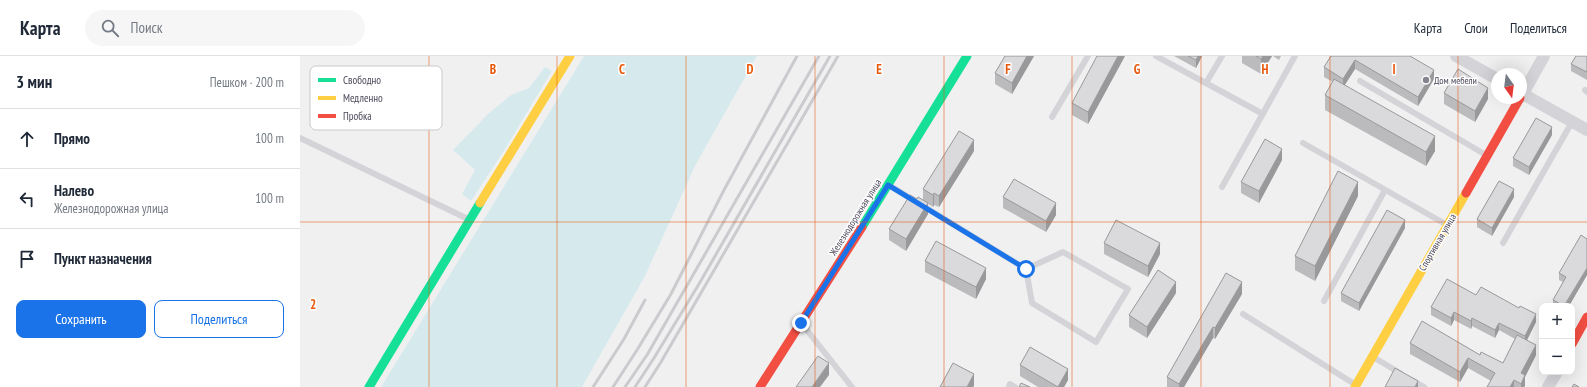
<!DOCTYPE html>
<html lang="ru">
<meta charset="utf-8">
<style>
:root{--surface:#fff;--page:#f6f6f7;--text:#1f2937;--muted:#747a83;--line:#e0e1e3;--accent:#1a73e8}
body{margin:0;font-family:"PT Sans Narrow",sans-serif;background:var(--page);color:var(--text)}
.controls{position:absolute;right:12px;bottom:12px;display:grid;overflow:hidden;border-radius:8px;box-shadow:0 4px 16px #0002}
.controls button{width:36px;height:36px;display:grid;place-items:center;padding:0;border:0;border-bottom:1px solid var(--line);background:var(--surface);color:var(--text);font:20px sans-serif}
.compass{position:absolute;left:1191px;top:12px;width:36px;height:36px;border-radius:50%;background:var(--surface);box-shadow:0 4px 16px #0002;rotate:166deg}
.stop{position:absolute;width:12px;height:12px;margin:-9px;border:3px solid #1a73e8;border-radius:50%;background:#fff}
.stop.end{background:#1a73e8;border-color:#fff;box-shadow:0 1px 4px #0008}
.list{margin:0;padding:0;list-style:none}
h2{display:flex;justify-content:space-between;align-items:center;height:52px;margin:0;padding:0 16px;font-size:17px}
h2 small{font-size:13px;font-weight:400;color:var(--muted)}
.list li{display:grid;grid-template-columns:26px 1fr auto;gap:12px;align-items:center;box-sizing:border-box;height:60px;padding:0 16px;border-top:1px solid var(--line)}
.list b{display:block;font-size:15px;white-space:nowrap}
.list p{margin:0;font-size:13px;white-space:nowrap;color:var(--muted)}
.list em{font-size:13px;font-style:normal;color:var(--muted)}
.actions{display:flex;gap:8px;padding:12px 16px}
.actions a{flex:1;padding:9px 0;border:1px solid var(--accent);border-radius:8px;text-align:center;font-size:14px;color:var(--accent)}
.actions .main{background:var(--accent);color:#fff}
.icon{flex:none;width:22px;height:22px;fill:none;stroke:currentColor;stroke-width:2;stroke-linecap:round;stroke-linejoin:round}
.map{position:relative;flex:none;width:1287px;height:331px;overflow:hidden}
header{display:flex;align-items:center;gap:24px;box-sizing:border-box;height:56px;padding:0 20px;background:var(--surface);border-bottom:1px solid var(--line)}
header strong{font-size:19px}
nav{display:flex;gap:22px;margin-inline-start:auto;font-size:14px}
.search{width:280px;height:36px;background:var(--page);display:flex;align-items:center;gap:10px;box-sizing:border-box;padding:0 14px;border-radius:22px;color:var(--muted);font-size:15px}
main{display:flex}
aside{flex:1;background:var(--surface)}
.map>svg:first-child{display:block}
</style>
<header>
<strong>Карта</strong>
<div class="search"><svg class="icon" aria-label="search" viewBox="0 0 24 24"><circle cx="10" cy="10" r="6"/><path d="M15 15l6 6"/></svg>Поиск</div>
<nav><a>Карта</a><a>Слои</a><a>Поделиться</a></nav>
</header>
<main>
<aside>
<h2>3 мин<small>Пешком · 200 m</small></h2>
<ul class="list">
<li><svg class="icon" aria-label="ahead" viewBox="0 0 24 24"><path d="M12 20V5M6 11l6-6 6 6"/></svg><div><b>Прямо</b></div><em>100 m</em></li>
<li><svg class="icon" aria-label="left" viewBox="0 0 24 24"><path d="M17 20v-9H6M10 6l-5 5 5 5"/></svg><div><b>Налево</b><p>Железнодорожная улица</p></div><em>100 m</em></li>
<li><svg class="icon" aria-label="arrive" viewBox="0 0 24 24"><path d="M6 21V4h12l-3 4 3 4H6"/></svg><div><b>Пункт назначения</b></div></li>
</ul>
<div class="actions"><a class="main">Сохранить</a><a>Поделиться</a></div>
</aside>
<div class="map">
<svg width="1287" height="331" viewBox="0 0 1287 331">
<rect width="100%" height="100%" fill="#f0f0f0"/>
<path fill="#d6eaee" d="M 284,0 L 457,0 L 396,108 L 345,220 L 282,331 L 81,331 Z
M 245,11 L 252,15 L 205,93 L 171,145 L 162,138 L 175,114 L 153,94 L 188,58 L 211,39 L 229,32 Z"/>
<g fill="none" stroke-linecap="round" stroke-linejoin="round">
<path stroke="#d4d3d7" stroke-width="6" d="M 856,0 L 963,58
M 1060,25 L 1186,99
M 906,27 L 922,0
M 1285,34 L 1287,36
M 752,61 L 788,0
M 0,82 L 170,164
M 1003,87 L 1147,169
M 589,129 L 726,213 L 732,247 L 796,286 L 828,233 L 763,196 L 726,213
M 922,131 L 995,0
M 1203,187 L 1272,66
M 1024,245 L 1085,134
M 943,258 L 1056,329
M 502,268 L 552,331
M 1073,301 L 1100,317
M 1112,324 L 1124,331
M 709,331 L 710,328 L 715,331"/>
<path stroke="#d4d3d7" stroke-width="12" d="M 1156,0 L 1197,23
M 1221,37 L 1287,74
M 1221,41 L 1244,0
M 1248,331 L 1257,316"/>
<path stroke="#16e098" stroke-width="9" d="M 562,171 L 667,0
M 69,331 L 180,147"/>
<path stroke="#ffcf43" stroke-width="9" d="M 180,147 L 270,0
M 1055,331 L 1166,137"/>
<path stroke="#f24e42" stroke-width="9" d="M 1166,137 L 1220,42
M 1272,288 L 1287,261
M 460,331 L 562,171"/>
<path stroke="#cbcace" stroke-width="3" d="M 293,331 L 324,283 L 345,244
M 313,331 L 337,294 L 371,238 L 424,134 L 497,0
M 325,331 L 347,299 L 519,0
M 335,331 L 354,302 L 399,228 L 530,0
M 345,331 L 361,306 L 538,0"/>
</g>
<path fill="#bbbbbd" d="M 705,0 L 734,0 L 712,38 L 695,28 L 695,17 Z
M 825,0 L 788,68 L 772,59 L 772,47 Z
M 874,0 L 902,0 L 896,12 Z
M 942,0 L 972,0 L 961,18 L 942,7 Z
M 973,0 L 981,0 L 979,4 Z
M 1031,0 L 1110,0 L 1134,23 L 1118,50 L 1055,13 L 1044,29 L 1135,95 L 1126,110 L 1025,54 L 1025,39 L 1033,26 L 1024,21 L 1024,11 Z
M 1287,0 L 1287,24 L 1271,15 L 1271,8 Z
M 1144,37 L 1188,43 L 1175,66 L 1144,48 Z
M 1252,79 L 1229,119 L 1213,110 L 1213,102 Z
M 674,95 L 639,151 L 634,149 L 633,151 L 628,148 L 628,158 L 606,195 L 589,184 L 589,173 L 617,143 L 623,144 L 623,133 Z
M 982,104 L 959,147 L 941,137 L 941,126 Z
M 1058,140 L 1015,225 L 995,214 L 995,200 Z
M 703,141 L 756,159 L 746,176 L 703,152 Z
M 1214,141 L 1192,180 L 1177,171 L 1177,163 Z
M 1105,172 L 1059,255 L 1041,245 L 1041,237 Z
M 804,187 L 860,198 L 848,221 L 804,198 Z
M 625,205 L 686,223 L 676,243 L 625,216 Z
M 1259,217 L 1287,219 L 1269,250 L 1253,250 L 1253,244 L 1263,226 L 1259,224 Z
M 876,237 L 847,282 L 829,271 L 829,259 Z
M 942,238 L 915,283 L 913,282 L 884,331 L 867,331 L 867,321 Z
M 1176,239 L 1236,266 L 1227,284 L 1236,299 L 1225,321 L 1225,330 L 1224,331 L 1187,331 L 1191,325 L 1168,312 L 1160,326 L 1110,298 L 1110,287 L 1180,299 L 1203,307 L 1215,283 L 1199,274 L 1195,282 L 1172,270 L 1171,273 L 1154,264 L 1151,270 L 1131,259 L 1131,251 Z
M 720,309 L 768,324 L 764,331 L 738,331 L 720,320 Z"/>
<path fill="#99989a" d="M 727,0 L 734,0 L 712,38 L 712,27 Z
M 818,0 L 825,0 L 788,68 L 788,56 Z
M 898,0 L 902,0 L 896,12 L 896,4 Z
M 963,0 L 972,0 L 961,18 L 961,3 Z
M 1055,4 L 1055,13 L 1043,32 L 1043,23 Z
M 1134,14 L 1134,23 L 1118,50 L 1118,41 Z
M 1188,32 L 1188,43 L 1175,66 L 1175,55 Z
M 1252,71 L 1252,79 L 1229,119 L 1229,111 Z
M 1135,80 L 1135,95 L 1126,110 L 1126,96 Z
M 674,84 L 674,95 L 639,151 L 639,140 Z
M 982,93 L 982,104 L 959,147 L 959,135 Z
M 1058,126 L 1058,140 L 1015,225 L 1015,210 Z
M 1214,133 L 1214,141 L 1192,180 L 1192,172 Z
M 634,137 L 634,149 L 633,151 L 633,139 Z
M 628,147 L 628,158 L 606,195 L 606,183 Z
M 756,147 L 756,159 L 746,176 L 746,165 Z
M 1105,164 L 1105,172 L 1059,255 L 1059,247 Z
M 860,187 L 860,198 L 848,221 L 848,210 Z
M 686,212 L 686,223 L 676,243 L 676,231 Z
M 1287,212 L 1287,219 L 1269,250 L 1265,250 Z
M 876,226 L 876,237 L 847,282 L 847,271 Z
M 942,226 L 942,238 L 915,283 L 915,272 Z
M 1154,256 L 1154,264 L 1151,270 L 1151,262 Z
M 1236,258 L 1236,266 L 1225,288 L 1225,280 Z
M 1172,262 L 1172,270 L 1171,273 L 1171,265 Z
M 1199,267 L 1199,274 L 1195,282 L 1195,274 Z
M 913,271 L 913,282 L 884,331 L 879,331 L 879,328 Z
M 1236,289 L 1236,299 L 1225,321 L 1225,330 L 1224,331 L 1221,331 L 1221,317 Z
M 1168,302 L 1168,312 L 1160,326 L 1160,316 Z
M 529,307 L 529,319 L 520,331 L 512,331 Z
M 768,313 L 768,324 L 764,331 L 758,331 Z
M 674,318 L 674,330 L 673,331 L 667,331 Z
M 1214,324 L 1214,331 L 1210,331 Z
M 1118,325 L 1118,331 L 1115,331 Z"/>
<path fill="#dad9dc" stroke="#99989a" d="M 705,0 L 727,0 L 712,27 L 695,17 Z
M 797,0 L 818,0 L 788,56 L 772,47 Z
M 888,0 L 898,0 L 896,4 Z
M 956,0 L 963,0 L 961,3 Z
M 1031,0 L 1110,0 L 1134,14 L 1118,41 L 1055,4 L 1043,23 L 1024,11 Z
M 1276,0 L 1287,0 L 1287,16 L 1271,8 Z
M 1158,13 L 1188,32 L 1175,55 L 1144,37 Z
M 1034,23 L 1135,80 L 1126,96 L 1025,39 Z
M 1236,62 L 1252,71 L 1229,111 L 1213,102 Z
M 659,75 L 674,84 L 639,140 L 634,137 L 633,139 L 623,133 Z
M 965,83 L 982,93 L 959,135 L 941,126 Z
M 1038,115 L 1058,126 L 1015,210 L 995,200 Z
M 714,123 L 756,147 L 746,165 L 703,141 Z
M 1199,125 L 1214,133 L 1192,172 L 1177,163 Z
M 610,139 L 617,143 L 618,141 L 628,147 L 606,183 L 589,173 Z
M 1087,154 L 1105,164 L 1059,247 L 1041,237 Z
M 816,164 L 860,187 L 848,210 L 804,187 Z
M 1281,179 L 1287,183 L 1287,212 L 1264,250 L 1253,244 L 1266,221 L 1259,217 Z
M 636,185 L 686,212 L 676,231 L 625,205 Z
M 858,214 L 876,226 L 847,271 L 829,259 Z
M 926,217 L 942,226 L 915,272 L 913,271 L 879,328 L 867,321 Z
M 1147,223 L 1176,239 L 1181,231 L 1219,252 L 1220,250 L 1236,258 L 1225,280 L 1199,267 L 1195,274 L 1172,262 L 1171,265 L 1154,256 L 1151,262 L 1131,251 Z
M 1122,265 L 1180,299 L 1181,296 L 1203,307 L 1217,279 L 1236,289 L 1221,317 L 1225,319 L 1221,328 L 1214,324 L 1210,331 L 1187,331 L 1195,317 L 1168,302 L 1160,316 L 1110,287 Z
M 730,291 L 768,313 L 758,331 L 720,309 Z
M 518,300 L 529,307 L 512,331 L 496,331 Z
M 653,307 L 674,318 L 667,331 L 640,331 Z
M 1095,312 L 1118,325 L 1115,331 L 1085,331 Z
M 721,327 L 730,331 L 719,331 Z
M 1274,328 L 1279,331 L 1272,331 Z"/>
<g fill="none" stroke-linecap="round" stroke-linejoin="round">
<path stroke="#1a73e8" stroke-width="5" d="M 501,267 L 588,129 L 726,213"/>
</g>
<path fill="none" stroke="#e8590c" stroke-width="1" stroke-opacity="0.55" d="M 129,0 L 129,331M 257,0 L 257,331M 386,0 L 386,331M 515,0 L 515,331M 644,0 L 644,331M 772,0 L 772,331M 901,0 L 901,331M 1030,0 L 1030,331M 1158,0 L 1158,331M 0,166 L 1287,166"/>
<circle fill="#86838f" stroke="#fff" stroke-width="1.5" cx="1126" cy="24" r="4"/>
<g text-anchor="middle" stroke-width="3" stroke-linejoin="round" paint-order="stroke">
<g font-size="10" fill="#4d485b" stroke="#fff" text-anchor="start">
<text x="1134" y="28">Дом мебели</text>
</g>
<g font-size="10" fill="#4d485b" stroke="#fff">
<text transform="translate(555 161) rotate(-58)" y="4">Железнодорожная улица</text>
<text transform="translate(1137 186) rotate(-60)" y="4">Спортивная улица</text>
</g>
</g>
<rect x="10" y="10" width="132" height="64" rx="6" fill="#fff" stroke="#cac8ce" stroke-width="1"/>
<rect x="18" y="22" width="18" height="4" fill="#16e098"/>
<rect x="18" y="40" width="18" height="4" fill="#ffcf43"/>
<rect x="18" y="58" width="18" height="4" fill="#f24e42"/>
<g font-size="11" fill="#4d485b">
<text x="43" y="28">Свободно</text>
<text x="43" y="46">Медленно</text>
<text x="43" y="64">Пробка</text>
</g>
<g font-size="13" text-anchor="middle" font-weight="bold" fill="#e8590c" stroke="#fff" stroke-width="3" stroke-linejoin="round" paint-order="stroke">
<text x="193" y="18">B</text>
<text x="322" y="18">C</text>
<text x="450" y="18">D</text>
<text x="579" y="18">E</text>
<text x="708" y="18">F</text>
<text x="837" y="18">G</text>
<text x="965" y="18">H</text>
<text x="1094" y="18">I</text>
<text x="13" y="253">2</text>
</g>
</svg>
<div class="controls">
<button>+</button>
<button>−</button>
</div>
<svg class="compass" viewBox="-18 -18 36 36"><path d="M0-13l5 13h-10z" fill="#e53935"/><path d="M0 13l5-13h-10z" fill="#747a83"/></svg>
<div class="stop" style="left:726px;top:213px"></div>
<div class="stop end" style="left:501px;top:267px"></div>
</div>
</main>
